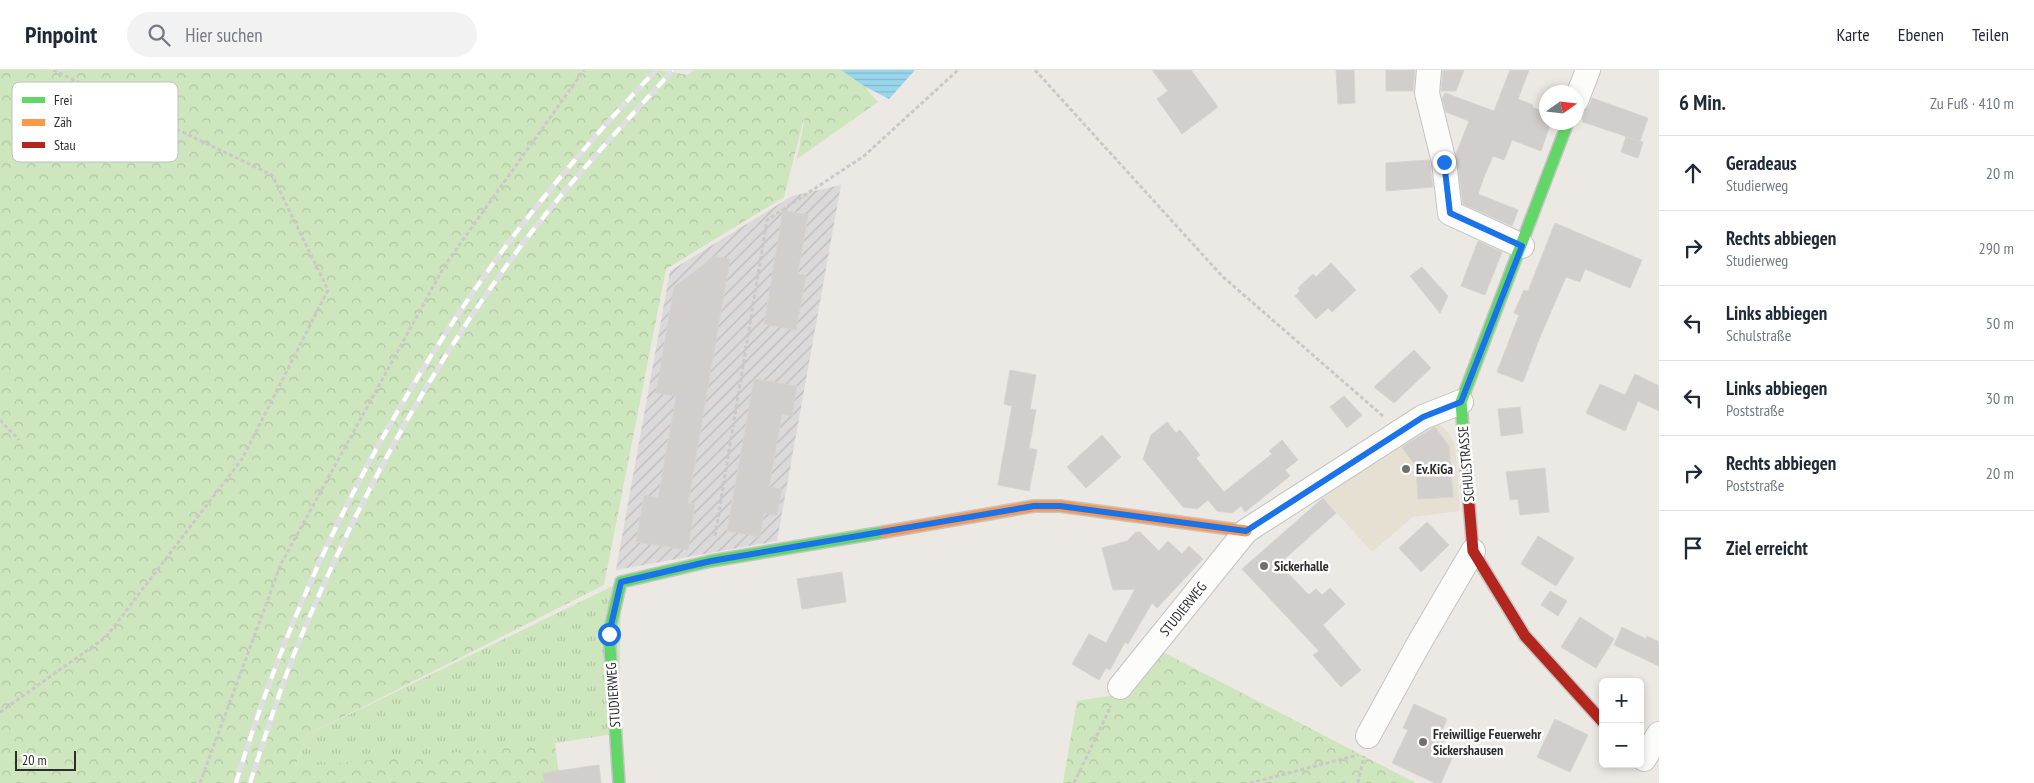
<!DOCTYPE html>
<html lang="de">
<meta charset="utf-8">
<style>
:root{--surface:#fff;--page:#f2f2f3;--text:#1f2937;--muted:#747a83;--line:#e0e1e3}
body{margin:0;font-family:"PT Sans Narrow",sans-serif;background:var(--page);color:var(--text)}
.controls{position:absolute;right:15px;bottom:15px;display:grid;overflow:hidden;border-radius:8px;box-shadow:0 2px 8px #0003}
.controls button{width:45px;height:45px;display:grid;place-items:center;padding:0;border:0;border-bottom:1px solid var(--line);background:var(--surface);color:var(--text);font:25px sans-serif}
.compass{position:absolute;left:1539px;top:15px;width:45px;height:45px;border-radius:50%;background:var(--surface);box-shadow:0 2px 8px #0003;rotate:76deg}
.scale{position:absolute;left:15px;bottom:12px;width:61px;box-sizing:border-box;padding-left:5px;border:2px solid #2e2e2e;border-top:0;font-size:14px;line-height:18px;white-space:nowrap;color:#2e2e2e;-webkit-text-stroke:4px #fff;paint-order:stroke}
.stop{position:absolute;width:15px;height:15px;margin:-11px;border:4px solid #1a73e8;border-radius:50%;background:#fff}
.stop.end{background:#1a73e8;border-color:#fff;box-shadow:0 1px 5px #0008}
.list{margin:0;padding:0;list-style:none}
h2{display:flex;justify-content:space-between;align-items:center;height:65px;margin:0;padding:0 20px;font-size:21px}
h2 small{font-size:16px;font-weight:400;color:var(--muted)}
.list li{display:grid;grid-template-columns:32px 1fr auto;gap:15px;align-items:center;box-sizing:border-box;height:75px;padding:0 20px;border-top:1px solid var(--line)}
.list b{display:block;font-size:19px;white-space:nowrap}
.list p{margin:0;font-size:16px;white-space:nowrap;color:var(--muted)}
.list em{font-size:16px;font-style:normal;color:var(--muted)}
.icon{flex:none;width:28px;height:28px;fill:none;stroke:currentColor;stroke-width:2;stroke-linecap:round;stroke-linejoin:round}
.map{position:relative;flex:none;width:1659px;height:713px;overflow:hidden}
header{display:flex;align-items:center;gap:30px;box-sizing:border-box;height:70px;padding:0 25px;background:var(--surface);border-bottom:1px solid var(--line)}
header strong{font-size:24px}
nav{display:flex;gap:28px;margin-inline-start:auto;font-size:18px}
.search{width:350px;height:45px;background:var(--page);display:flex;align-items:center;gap:12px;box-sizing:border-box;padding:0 18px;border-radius:28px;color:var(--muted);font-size:19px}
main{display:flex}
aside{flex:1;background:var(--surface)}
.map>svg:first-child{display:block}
</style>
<header>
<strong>Pinpoint</strong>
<div class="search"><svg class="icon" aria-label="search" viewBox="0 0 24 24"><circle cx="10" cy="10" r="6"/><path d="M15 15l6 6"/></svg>Hier suchen</div>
<nav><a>Karte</a><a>Ebenen</a><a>Teilen</a></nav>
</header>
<main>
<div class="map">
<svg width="1659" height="713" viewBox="0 0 1659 713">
<defs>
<pattern id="industrial-furrows" width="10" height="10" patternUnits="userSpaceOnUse" patternTransform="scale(1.25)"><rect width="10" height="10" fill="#dcd9db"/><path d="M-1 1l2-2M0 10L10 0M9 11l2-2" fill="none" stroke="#bdbbbc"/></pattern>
<pattern id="grass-tufts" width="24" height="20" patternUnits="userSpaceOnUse" patternTransform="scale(1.25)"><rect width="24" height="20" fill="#cee6be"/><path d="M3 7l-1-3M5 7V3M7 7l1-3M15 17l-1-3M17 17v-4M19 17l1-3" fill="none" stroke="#b1c6a4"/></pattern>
<pattern id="forest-crowns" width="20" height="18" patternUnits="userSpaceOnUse" patternTransform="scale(1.25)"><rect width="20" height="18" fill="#cee6be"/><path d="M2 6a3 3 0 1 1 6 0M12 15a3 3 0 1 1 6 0" fill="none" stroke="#b1c6a4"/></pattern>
<pattern id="water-rules" width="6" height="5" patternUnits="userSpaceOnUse" patternTransform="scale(1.25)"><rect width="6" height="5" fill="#99d6ec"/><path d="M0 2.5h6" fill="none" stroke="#84b8cb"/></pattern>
</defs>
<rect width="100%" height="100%" fill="#ece8e4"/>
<path fill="url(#industrial-furrows)" d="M 841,115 L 777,471 L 616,500 L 670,201 L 792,126 Z"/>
<path fill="#e6e0d3" d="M 1437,352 L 1448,362 L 1455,375 L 1460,441 L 1413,447 L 1372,482 L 1319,423 Z"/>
<path fill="url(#grass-tufts)" d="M 621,512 L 619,663 L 557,673 L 295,698 L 307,665 Z"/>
<path fill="url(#forest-crowns)" d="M 0,0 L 660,0 L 688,5 L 694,0 L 841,0 L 864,16 L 878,32 L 797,89 L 806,40 L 784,127 L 666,199 L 604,515 L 307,665 L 295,697 L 555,673 L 560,713 L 0,713 Z
M 1157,579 L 1416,713 L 1063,713 L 1077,631 L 1115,625 Z"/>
<path fill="url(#water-rules)" d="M 841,0 L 915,0 L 889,29 L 864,16 Z"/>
<path fill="#d1cecb" stroke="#d7d4d0" d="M 1152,0 L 1191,0 L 1218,37 L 1182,64 L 1157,29 L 1168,21 Z
M 1336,0 L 1354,0 L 1355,33 L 1338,34 Z
M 1386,0 L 1415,0 L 1413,21 L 1386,21 Z
M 1443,0 L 1464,0 L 1456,21 L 1441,21 Z
M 1510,0 L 1529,0 L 1518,29 L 1533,35 L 1532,37 L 1546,43 L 1546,52 L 1551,52 L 1541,81 L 1512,70 L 1504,90 L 1493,86 L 1484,107 L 1478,124 L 1518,140 L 1512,156 L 1463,134 L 1456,84 L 1469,51 L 1446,42 L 1442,28 L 1445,23 L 1494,41 Z
M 1592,28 L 1648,48 L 1640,71 L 1583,52 L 1581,43 L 1589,36 Z
M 1626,67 L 1643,72 L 1638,88 L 1621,82 Z
M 1429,90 L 1433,117 L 1386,121 L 1386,93 Z
M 783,140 L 808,145 L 798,204 L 806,205 L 796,260 L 764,254 Z
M 1555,153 L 1642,190 L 1630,218 L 1585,199 L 1580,212 L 1566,207 L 1540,267 L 1523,312 L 1497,302 L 1519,245 L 1514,243 L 1524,220 L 1528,221 Z
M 1478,171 L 1502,182 L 1485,225 L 1461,216 Z
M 715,186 L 730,189 L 688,433 L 695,434 L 688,480 L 636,472 L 644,425 L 658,428 L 676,326 L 656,323 L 674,217 Z
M 1331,193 L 1356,220 L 1332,242 L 1328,238 L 1316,249 L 1295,226 L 1300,221 L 1298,218 L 1313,204 L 1316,207 Z
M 1422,197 L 1448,226 L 1440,243 L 1410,206 Z
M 1414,280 L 1431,298 L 1394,333 L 1374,317 Z
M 1010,300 L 1036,305 L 1030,339 L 1036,340 L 1029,378 L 1037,380 L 1029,421 L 998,415 L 1012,336 L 1004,334 Z
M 1635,304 L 1659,316 L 1659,341 L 1638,331 L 1625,361 L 1586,343 L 1600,314 L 1625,325 Z
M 754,309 L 797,316 L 792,346 L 782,344 L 769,417 L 782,419 L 777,445 L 764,443 L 760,467 L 727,461 Z
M 1344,326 L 1362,345 L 1347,358 L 1330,337 Z
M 1520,337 L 1523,363 L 1501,366 L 1498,339 Z
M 1167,352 L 1176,363 L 1180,360 L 1200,385 L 1196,388 L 1224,422 L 1272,384 L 1269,381 L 1282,370 L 1298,390 L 1285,400 L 1290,406 L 1245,442 L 1241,436 L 1232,443 L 1217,441 L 1208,430 L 1197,439 L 1183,437 L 1143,389 L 1151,365 Z
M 1435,357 L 1449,376 L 1453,427 L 1418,429 L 1416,397 L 1402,377 Z
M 1102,365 L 1121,387 L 1086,418 L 1067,397 Z
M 1545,398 L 1549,442 L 1520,445 L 1518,429 L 1510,430 L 1506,402 Z
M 1323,428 L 1336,443 L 1279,494 L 1309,525 L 1316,519 L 1322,525 L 1330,518 L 1345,534 L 1323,555 L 1361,600 L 1341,617 L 1313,585 L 1319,581 L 1242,499 Z
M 1427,452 L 1449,475 L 1421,502 L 1399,478 Z
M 1136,462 L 1140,462 L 1159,481 L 1168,471 L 1182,484 L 1189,476 L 1203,489 L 1157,538 L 1152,533 L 1128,574 L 1125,572 L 1110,600 L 1106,598 L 1099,610 L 1072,594 L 1089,564 L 1106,573 L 1135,519 L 1113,520 L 1102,478 L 1127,471 Z
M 1538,466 L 1574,488 L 1556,516 L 1521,494 Z
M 842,502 L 846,532 L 802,539 L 797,509 Z
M 1550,521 L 1567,531 L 1558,546 L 1541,535 Z
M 1580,547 L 1614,569 L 1596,598 L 1561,577 Z
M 1622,557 L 1646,569 L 1647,566 L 1659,572 L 1659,596 L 1614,575 Z
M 1414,634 L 1447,649 L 1442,661 L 1447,663 L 1440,680 L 1453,686 L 1441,713 L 1435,713 L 1392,693 L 1408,660 L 1403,658 Z
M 1555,649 L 1588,665 L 1570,702 L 1537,687 Z
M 599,695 L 601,713 L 544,713 L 543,703 Z"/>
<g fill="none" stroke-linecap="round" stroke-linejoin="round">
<g stroke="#c5c4c5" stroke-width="26">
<path id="street" d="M 1429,0 L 1427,23 L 1444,92 L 1450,143 L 1522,176
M 1576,31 L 1588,0
M 1120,617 L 1246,461 L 1423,347 L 1461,332
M 1368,666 L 1418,575 L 1473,481
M 1640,686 L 1644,689 L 1659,664"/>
</g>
<g stroke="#c5c4c5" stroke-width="14">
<path id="fast" d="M 1466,399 L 1461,332 L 1568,52
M 619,713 L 609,563 L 621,512 L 711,491 L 884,462"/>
</g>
<g stroke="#c5c4c5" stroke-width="14">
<path id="slow" d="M 884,462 L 1034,436 L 1060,436 L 1246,461"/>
</g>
<g stroke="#c5c4c5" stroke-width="14">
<path id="jam" d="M 1466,399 L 1473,481 L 1525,566 L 1603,652"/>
</g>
<path stroke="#c9c9c8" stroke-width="3" stroke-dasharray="4 2.5" stroke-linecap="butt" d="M 1035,0 L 1222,206 L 1383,346
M 0,350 L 19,370
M 715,466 L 767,150 L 864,86 L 958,0
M 0,642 L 106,567 L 242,389 L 328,220 L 272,105 L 53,0
M 200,713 L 281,494 L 445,195 L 584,0
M 1074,713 L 1111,636
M 1250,713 L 1358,685
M 1358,713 L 1364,686"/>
<use href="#street" stroke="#fcfcfb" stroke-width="24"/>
<use href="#fast" stroke="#63d668" stroke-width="11"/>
<use href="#slow" stroke="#ff974d" stroke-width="11"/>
<use href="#jam" stroke="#b3261e" stroke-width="11"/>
<g stroke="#dfdfe1" stroke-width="5.5">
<path id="rail" d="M 236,713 C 287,543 366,380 465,234 C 521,150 587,73 656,0
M 250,713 C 265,666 280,619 298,574 C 354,438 425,307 512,188 C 560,122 618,60 673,0"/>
</g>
<use href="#rail" stroke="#fff" stroke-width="4" stroke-dasharray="11" stroke-linecap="butt"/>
</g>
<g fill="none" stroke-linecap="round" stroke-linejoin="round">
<path stroke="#1a73e8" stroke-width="6" d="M 609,564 L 621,512 L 711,491 L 1034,436 L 1060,436 L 1246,461 L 1423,347 L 1461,332 L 1522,176 L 1450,143 L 1444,92"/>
</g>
<g fill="#706f6e" stroke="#fff" stroke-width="2">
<circle cx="1406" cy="399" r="5"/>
<circle cx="1264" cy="496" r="5"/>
<circle cx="1423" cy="672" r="5"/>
</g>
<g text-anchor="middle" stroke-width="5" stroke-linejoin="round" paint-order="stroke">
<g font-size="14" fill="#2e2e2e" stroke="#fff">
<text transform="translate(1466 394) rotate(-95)" y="5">SCHULSTRASSE</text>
<text transform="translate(1183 539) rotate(-51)" y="5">STUDIERWEG</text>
<text transform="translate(613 625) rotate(-94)" y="5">STUDIERWEG</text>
</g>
<g font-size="14" font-weight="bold" fill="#2e2e2e" stroke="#fff" text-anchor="start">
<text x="1416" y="404">Ev.KiGa</text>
<text x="1274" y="501">Sickerhalle</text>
<text x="1433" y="669">Freiwillige Feuerwehr<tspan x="1433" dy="16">Sickershausen</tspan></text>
</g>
</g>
<rect x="12" y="12" width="166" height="80" rx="8" fill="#fff" stroke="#c0c0c0" stroke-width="1"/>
<rect x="22" y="27" width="23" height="6" fill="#63d668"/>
<rect x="22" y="49" width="23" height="7" fill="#ff974d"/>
<rect x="22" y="72" width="23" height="6" fill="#b3261e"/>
<g font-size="14" fill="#2e2e2e">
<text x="54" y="35">Frei</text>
<text x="54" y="57">Zäh</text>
<text x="54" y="80">Stau</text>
</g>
</svg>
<div class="controls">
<button>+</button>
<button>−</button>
</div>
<svg class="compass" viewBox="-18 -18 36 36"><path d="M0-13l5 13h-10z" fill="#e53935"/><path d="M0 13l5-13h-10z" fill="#747a83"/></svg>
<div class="scale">20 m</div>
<div class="stop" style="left:609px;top:564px"></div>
<div class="stop end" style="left:1444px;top:92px"></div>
</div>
<aside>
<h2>6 Min.<small>Zu Fuß · 410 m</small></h2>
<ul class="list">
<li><svg class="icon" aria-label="ahead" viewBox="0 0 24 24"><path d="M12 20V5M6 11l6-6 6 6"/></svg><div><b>Geradeaus</b><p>Studierweg</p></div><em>20 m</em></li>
<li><svg class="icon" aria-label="right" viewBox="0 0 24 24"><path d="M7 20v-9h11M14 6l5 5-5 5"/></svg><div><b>Rechts abbiegen</b><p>Studierweg</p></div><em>290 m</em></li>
<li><svg class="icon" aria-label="left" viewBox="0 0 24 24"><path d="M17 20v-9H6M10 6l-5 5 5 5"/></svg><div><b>Links abbiegen</b><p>Schulstraße</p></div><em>50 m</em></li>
<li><svg class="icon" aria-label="left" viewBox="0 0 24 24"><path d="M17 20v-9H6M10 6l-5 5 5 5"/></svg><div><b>Links abbiegen</b><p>Poststraße</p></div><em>30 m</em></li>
<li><svg class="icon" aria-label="right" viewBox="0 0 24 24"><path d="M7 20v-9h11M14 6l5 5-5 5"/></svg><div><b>Rechts abbiegen</b><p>Poststraße</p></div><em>20 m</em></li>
<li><svg class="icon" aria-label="arrive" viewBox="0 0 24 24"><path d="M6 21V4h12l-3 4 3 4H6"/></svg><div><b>Ziel erreicht</b></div></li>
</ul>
</aside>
</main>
